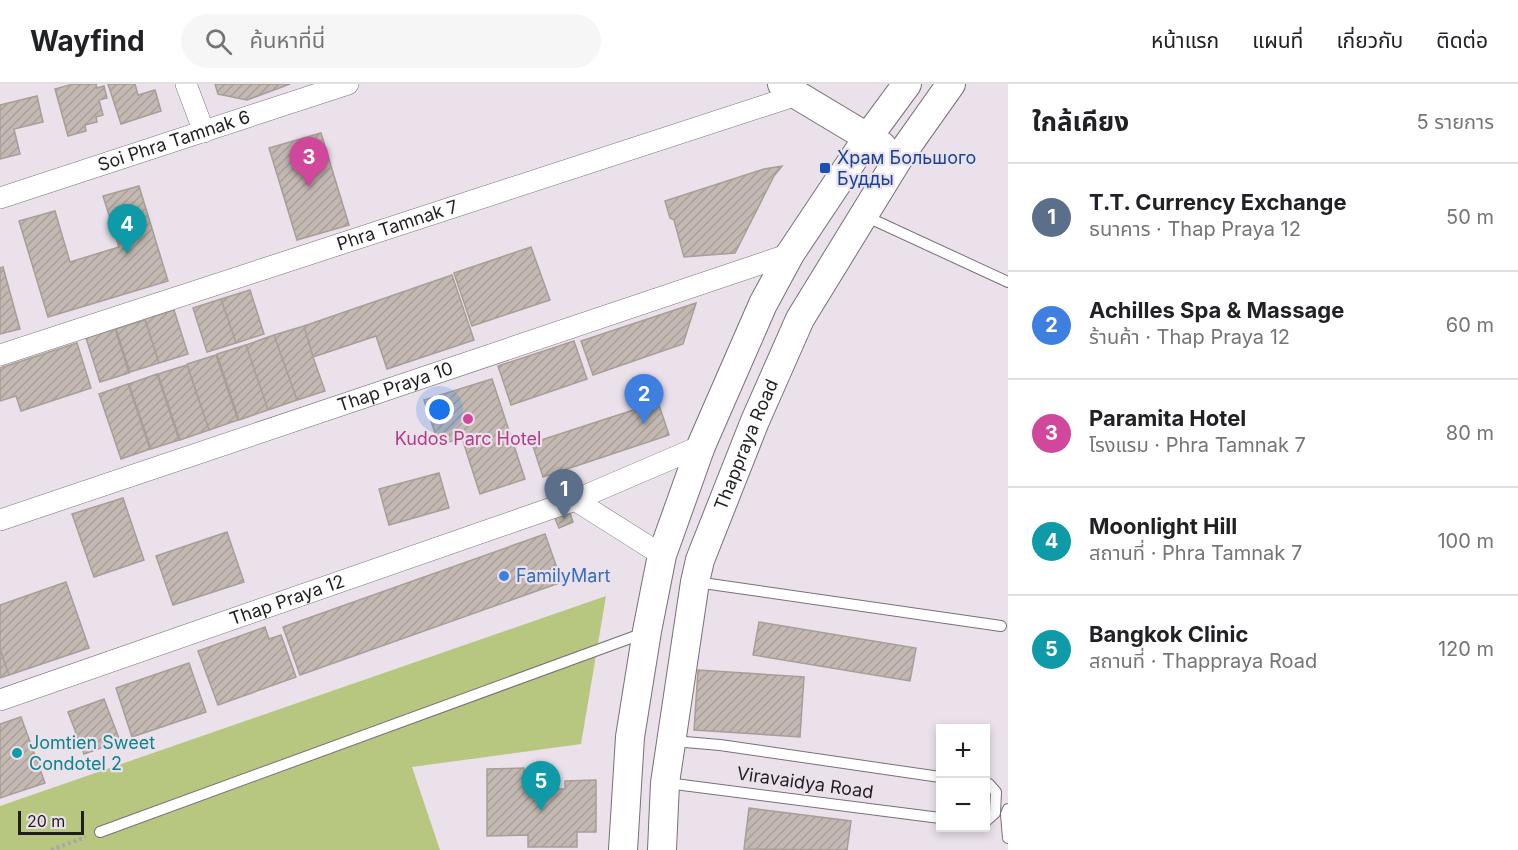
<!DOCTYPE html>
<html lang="th">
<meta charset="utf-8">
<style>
:root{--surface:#fff;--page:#f6f6f6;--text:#202124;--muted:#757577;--line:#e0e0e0;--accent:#ea580c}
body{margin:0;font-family:Inter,"Noto Sans Thai",sans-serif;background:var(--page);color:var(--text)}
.controls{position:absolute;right:18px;bottom:18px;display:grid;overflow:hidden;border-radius:0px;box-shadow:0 3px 9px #0003}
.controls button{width:54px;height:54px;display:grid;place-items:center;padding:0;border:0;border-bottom:2px solid var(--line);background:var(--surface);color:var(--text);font:30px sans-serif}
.scale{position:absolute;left:18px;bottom:15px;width:66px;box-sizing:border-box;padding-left:6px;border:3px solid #211e21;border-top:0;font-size:16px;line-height:21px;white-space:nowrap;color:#211e21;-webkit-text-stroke:4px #eae1eb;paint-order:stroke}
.you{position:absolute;left:440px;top:326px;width:21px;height:21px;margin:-15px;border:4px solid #fff;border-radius:50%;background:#1a73e8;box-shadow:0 0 0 9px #1a73e833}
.badge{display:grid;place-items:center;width:39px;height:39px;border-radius:50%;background:var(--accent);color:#fff;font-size:20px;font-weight:700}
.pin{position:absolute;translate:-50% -50px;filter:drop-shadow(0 2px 3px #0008)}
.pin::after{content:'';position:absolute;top:32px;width:21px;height:18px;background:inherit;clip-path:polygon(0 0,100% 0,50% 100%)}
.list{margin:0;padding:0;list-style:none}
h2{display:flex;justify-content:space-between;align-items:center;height:78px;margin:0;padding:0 24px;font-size:26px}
h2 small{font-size:20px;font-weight:400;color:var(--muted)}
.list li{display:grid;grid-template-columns:39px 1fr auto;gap:18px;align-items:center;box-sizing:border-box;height:108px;padding:0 24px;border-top:2px solid var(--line)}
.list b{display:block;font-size:22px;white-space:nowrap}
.list p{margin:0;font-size:20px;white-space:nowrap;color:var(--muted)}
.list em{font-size:20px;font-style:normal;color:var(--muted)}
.icon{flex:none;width:33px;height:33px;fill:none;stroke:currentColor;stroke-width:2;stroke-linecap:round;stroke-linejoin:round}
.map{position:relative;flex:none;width:1008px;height:766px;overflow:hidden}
header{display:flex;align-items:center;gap:36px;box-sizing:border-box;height:84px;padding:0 30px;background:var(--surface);border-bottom:2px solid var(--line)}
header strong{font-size:28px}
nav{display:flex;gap:33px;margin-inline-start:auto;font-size:21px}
.search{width:420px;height:54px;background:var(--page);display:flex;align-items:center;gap:15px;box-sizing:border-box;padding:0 21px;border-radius:33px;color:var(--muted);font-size:22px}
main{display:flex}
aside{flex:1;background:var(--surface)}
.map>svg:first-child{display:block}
</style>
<header>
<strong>Wayfind</strong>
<div class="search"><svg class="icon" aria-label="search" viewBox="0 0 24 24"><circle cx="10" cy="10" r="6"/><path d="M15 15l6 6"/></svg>ค้นหาที่นี่</div>
<nav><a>หน้าแรก</a><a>แผนที่</a><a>เกี่ยวกับ</a><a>ติดต่อ</a></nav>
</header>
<main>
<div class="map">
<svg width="1008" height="766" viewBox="0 0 1008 766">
<defs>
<pattern id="building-hatch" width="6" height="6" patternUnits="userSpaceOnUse" patternTransform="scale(1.5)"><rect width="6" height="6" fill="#c3b9b2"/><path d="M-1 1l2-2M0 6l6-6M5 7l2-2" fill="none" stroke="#a79f99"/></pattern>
</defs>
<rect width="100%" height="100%" fill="#eae1eb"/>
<path fill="#b8c780" d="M 606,512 L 581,660 L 412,683 L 440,766 L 0,766 L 0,722 Z"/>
<path fill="url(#building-hatch)" stroke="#a89e97" stroke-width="1.5" d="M 73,0 L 96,0 L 97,4 L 104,2 L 107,14 L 99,16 L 103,31 L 96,33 L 97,38 L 85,41 L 86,47 L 68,52 L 55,5 Z
M 108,0 L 135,0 L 138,11 L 155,6 L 161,27 L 121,40 Z
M 215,0 L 290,0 L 247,16 L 218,10 Z
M 37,12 L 43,38 L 14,45 L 20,70 L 0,75 L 0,21 Z
M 321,49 L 349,141 L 297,156 L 269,64 Z
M 782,82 L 774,92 L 735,169 L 684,173 L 674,136 L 670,134 L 665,117 L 764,85 Z
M 139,102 L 168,197 L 48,233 L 19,137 L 55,127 L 70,178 L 119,163 L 103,112 Z
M 531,163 L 550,216 L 472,242 L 454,189 Z
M 3,183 L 20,245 L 0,250 L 0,184 Z
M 452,191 L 474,256 L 387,285 L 376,252 L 313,273 L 304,242 Z
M 250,206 L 264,250 L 236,259 L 221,215 Z
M 221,215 L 236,259 L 207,268 L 193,224 Z
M 696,219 L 683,260 L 593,291 L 581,257 Z
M 174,226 L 188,270 L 159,279 L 145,235 Z
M 145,236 L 159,279 L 130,288 L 116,245 Z
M 304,242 L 313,273 L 325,307 L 297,316 L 274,251 Z
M 115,245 L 129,289 L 100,298 L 86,254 Z
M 274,251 L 297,316 L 268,326 L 246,261 Z
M 574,257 L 587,295 L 511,321 L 498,282 Z
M 77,259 L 91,304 L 21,327 L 16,312 L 0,317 L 0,284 Z
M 246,261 L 268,326 L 239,336 L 217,270 Z
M 216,271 L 238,336 L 209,346 L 187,280 Z
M 187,281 L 209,346 L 180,356 L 158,290 Z
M 157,290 L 179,356 L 151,365 L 129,300 Z
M 492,295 L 525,395 L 480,410 L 462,354 L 439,361 L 424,316 Z
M 128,300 L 150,365 L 121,375 L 99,310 Z
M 658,318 L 669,351 L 543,393 L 532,359 Z
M 439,389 L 449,424 L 389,441 L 379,405 Z
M 123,414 L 144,476 L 94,493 L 72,430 Z
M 569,426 L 573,438 L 559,444 L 554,432 Z
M 227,448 L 244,498 L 173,521 L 156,472 Z
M 545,450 L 562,498 L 300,591 L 283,543 Z
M 66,498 L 89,564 L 9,591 L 0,565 L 0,521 Z
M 759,538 L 916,564 L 910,597 L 753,571 Z
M 265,543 L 269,555 L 281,551 L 296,593 L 218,621 L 198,567 Z
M 0,565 L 9,591 L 0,594 Z
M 189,579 L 206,628 L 132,653 L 116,604 Z
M 698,586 L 804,593 L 800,653 L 694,646 Z
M 104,615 L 120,657 L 84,670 L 68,628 Z
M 21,633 L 45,699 L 0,714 L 0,640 Z
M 524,684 L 524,705 L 565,705 L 565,697 L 596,696 L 596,748 L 577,748 L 577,763 L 528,763 L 528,751 L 487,752 L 487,685 Z
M 749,724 L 851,737 L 847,766 L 744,765 Z"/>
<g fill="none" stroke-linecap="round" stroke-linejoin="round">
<g stroke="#787078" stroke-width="12">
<path id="lane" d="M 865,132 L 1008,198
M 696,498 L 1001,542
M 673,657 L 720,661 L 940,693
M 667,699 L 940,734
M 986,700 L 989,700 L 996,708 L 995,729 L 986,737
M 1008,725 L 1006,730 L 1008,754
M 100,748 L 644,549"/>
</g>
<g stroke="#787078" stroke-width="22">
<g id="street">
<path d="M 186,0 L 204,48"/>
<path id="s1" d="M 0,114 L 348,0"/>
<path id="s2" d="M 0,271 L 797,11"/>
<path d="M 575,416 L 662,471"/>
<path id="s3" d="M 0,436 L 790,170"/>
<path id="s4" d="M 0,616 L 575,416 L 701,362"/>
</g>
</g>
<g stroke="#787078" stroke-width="30">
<g id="secondary">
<path d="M 782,0 L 797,11 L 882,62"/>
<path d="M 623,766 L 630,653 L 647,547 L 662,471 L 701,362 L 763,220 L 790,170 L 868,53 L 907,0"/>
<path id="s5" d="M 662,766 L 665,699 L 695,498 L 700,476 L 755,337 L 800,235 L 900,72 L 951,0"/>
</g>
</g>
<path stroke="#aba4ab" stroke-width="4" stroke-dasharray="3 3" stroke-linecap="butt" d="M 51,766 L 86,753"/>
<use href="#lane" stroke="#fff" stroke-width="10"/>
<use href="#street" stroke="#fff" stroke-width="21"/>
<use href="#secondary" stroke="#fff" stroke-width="28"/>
</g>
<rect fill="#1a4fb4" stroke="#eae1eb" stroke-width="2" x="819" y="78" width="12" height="12" rx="3"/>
<circle fill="#d1479c" stroke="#eae1eb" stroke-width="2" cx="468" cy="335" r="6"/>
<circle fill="#3f7fe0" stroke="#eae1eb" stroke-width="2" cx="504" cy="492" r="6"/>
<circle fill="#0f9aa8" stroke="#eae1eb" stroke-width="2" cx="17" cy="669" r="6"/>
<g text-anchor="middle" stroke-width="4.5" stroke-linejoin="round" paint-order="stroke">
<g font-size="18" fill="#211e21" stroke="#eae1eb">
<text dy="6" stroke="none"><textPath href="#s1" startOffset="183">Soi Phra Tamnak 6</textPath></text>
<text dy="6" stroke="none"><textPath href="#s2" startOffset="418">Phra Tamnak 7</textPath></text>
<text dy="6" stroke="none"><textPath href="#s3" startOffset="417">Thap Praya 10</textPath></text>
<text dy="6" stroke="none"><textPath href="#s5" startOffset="417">Thappraya Road</textPath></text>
<text dy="6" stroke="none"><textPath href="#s4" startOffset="304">Thap Praya 12</textPath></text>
<text transform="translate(805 699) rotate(8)" y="6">Viravaidya Road</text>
</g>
<g font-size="18" fill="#164399" stroke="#eae1eb" text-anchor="start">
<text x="837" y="80">Храм Большого<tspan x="837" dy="21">Будды</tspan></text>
</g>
<g font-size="18" fill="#b23c85" stroke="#eae1eb">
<text x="468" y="361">Kudos Parc Hotel</text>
</g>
<g font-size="18" fill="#366cbe" stroke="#eae1eb" text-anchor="start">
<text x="516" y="498">FamilyMart</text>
</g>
<g font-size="18" fill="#0d838f" stroke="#eae1eb" text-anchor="start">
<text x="29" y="665">Jomtien Sweet<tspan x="29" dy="21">Condotel 2</tspan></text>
</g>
</g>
</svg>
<div class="controls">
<button>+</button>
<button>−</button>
</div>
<div class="scale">20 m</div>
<div class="you"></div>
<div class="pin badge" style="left:564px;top:435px;background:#5c6f8a">1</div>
<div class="pin badge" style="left:644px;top:340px;background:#3f7fe0">2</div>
<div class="pin badge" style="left:309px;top:103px;background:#d1479c">3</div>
<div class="pin badge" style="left:127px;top:170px;background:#0f9aa8">4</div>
<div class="pin badge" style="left:541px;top:727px;background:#0f9aa8">5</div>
</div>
<aside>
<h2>ใกล้เคียง<small>5 รายการ</small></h2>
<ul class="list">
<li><span class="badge" style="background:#5c6f8a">1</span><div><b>T.T. Currency Exchange</b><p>ธนาคาร · Thap Praya 12</p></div><em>50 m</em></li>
<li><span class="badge" style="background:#3f7fe0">2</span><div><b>Achilles Spa &amp; Massage</b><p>ร้านค้า · Thap Praya 12</p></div><em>60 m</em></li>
<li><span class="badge" style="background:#d1479c">3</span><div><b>Paramita Hotel</b><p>โรงแรม · Phra Tamnak 7</p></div><em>80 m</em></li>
<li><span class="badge" style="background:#0f9aa8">4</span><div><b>Moonlight Hill</b><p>สถานที่ · Phra Tamnak 7</p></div><em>100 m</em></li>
<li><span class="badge" style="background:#0f9aa8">5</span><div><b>Bangkok Clinic</b><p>สถานที่ · Thappraya Road</p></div><em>120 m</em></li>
</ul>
</aside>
</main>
